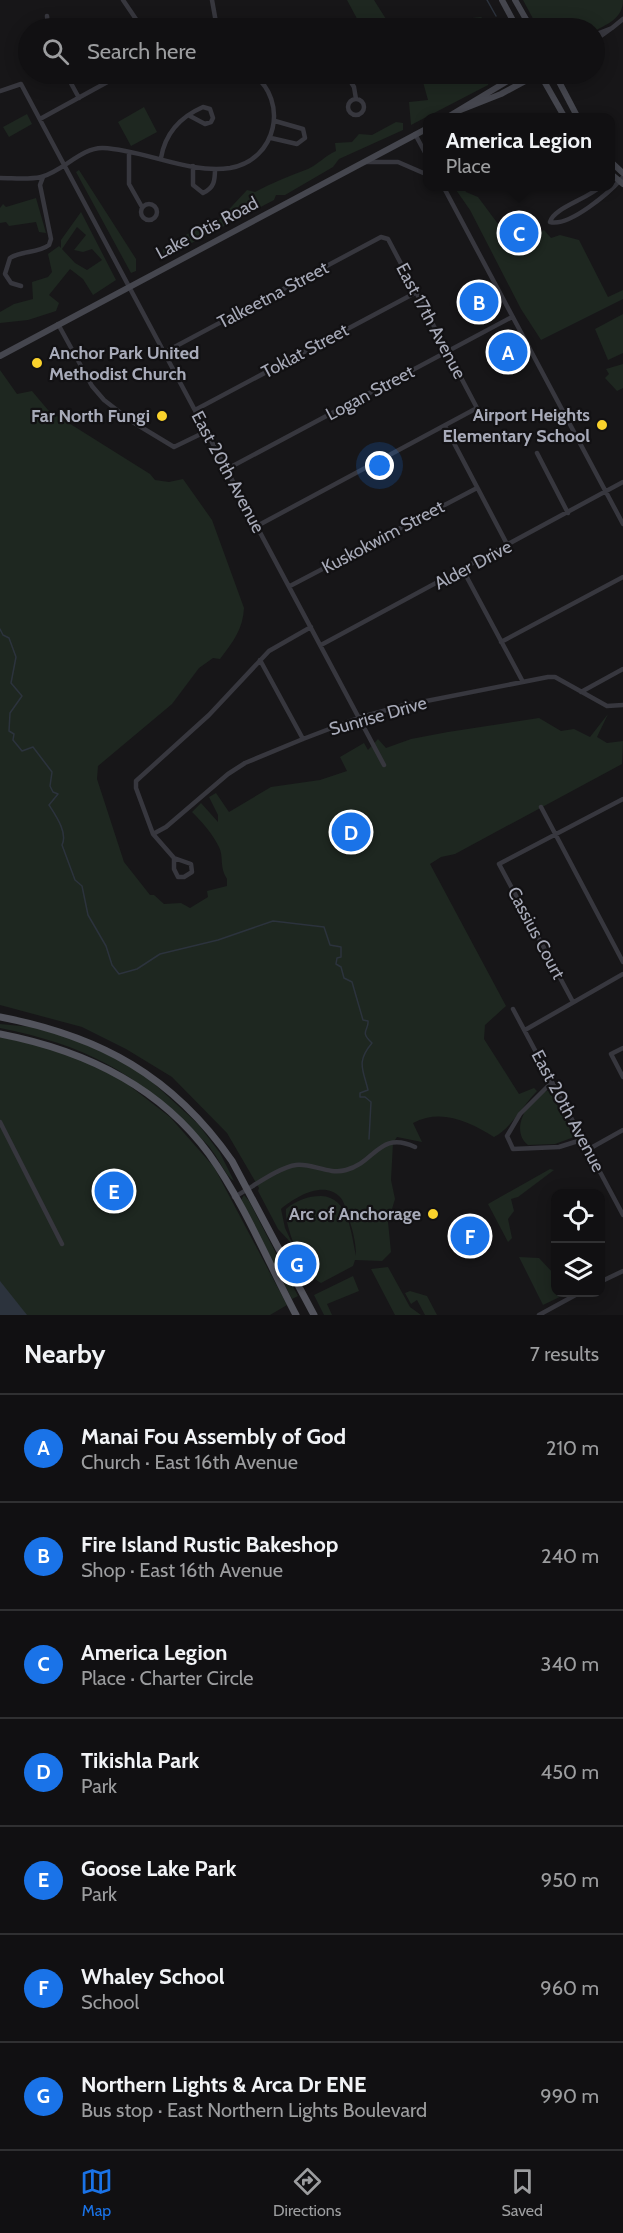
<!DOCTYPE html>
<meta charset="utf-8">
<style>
:root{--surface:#111012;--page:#1a191b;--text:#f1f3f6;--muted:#9c9d9f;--line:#303032;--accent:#1a73e8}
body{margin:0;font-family:Cabin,sans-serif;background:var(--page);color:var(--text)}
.controls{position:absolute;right:18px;bottom:18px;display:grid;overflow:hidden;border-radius:12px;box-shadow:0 3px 15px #0003}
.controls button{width:54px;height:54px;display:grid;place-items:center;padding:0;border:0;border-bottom:2px solid var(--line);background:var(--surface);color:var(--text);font:30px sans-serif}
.you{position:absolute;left:380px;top:466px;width:21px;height:21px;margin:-15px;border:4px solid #fff;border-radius:50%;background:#1a73e8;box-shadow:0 0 0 9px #1a73e833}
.badge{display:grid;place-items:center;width:39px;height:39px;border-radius:50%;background:var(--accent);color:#fff;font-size:20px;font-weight:700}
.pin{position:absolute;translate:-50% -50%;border:3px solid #fff;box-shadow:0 2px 6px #0006}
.popup{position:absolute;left:423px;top:113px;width:192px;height:78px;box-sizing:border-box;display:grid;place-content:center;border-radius:12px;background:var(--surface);filter:drop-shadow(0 2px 4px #0005);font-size:20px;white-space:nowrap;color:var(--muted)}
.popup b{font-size:22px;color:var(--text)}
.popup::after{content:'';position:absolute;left:50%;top:100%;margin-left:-12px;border:12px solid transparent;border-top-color:var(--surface)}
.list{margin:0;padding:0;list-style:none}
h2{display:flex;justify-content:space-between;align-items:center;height:78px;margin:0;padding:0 24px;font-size:26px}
h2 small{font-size:20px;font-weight:400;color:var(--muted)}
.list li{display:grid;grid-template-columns:39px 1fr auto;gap:18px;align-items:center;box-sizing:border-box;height:108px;padding:0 24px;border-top:2px solid var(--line)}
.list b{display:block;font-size:22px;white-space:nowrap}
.list p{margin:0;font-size:20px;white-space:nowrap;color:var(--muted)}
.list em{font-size:20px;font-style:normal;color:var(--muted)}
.icon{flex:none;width:33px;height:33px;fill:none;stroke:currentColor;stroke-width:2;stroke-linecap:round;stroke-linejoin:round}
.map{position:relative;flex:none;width:623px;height:1315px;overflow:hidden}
.search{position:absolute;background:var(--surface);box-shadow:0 3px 15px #0003;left:18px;right:18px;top:18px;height:66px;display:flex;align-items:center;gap:15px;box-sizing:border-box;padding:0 21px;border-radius:33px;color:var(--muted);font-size:22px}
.sheet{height:834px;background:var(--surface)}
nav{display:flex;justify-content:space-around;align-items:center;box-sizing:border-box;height:84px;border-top:2px solid var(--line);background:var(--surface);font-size:16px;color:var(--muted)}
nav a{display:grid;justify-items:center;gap:3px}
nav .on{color:var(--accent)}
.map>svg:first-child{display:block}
</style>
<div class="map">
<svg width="623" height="1315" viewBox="0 0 623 1315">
<rect width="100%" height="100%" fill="#171618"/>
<path fill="#1e2720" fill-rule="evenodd" d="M 347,0 L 374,0 L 391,27 L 481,17 L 495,28 L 362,28 Z
M 523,0 L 623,0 C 623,18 609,23 595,31 L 594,28 L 538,28 Z
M 412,74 L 493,74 L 488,85 L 411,125 L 409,102 L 428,100 L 423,82 Z
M 144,107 L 157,132 L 131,146 L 118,122 Z
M 27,114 L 32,124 L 9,137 L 3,127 Z
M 396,122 L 403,123 L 403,130 L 339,159 L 333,167 L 285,195 L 276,195 L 274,200 L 163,258 L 163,249 L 194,230 L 198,225 L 220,219 L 247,190 L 255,192 C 272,183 289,176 308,169 C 317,165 325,156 336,151 L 335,143 L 352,142 L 359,134 L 372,135 Z
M 79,170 L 136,259 L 136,271 L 131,273 L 76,172 Z
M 454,187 L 463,187 L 466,192 L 478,197 L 513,244 L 526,241 L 544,230 L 551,238 L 560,235 L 579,240 L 608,297 L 623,290 L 623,299 L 541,340 L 521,309 L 470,210 Z
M 36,198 L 46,233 L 39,232 L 36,222 L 9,226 L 6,222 L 0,223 L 0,208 L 3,204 L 6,207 Z
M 81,212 L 116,280 L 93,295 L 83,279 L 70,269 L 49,295 L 59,303 L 56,311 L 28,320 L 0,323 L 0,312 L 14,304 L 33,299 L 32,282 L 48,277 L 52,272 L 48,254 L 59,246 L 61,248 L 61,240 ZM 77,227 L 86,235 L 74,250 L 83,252 L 92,249 L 102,260 L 87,270 L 75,263 L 62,249 Z
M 623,314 L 623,353 L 608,360 L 595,329 Z
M 623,364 L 623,388 L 617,391 L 605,378 L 609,374 L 606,369 Z
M 0,370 L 17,394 L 32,391 L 48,410 L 150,474 L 155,480 L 169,482 L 183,479 L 212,520 L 244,608 C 243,629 233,642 220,659 L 213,658 L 199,668 L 172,704 L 98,766 L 97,779 L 124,862 L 150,895 L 154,895 L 164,904 L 181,903 L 190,908 L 208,897 L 207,891 L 227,886 L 227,879 C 219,867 224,857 219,847 C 212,833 203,823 192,812 L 201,803 L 218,822 L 218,815 L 209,797 L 216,793 L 229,812 L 271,787 L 320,780 L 347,771 L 340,757 L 364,743 L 368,750 L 378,739 L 386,748 L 411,739 L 448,732 L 539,718 L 561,731 L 574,729 L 590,737 L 608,714 L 597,737 L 607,743 L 623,741 L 622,764 L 455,854 L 441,857 L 430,864 L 506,1006 L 485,1025 L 484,1039 L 519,1094 L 534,1088 L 537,1091 C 524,1104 509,1131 494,1137 C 469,1122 442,1108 413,1123 L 422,1142 L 397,1137 L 393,1143 L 391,1180 L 395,1199 L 388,1222 L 391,1252 L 382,1261 L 355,1260 L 353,1266 L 321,1283 C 304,1275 284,1227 286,1209 C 297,1200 308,1196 321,1196 C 349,1197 351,1233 356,1256 C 356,1243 353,1231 349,1219 C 346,1212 345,1202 340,1197 C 324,1180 295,1197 281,1209 L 285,1228 L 293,1245 L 278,1229 L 258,1191 L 259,1188 L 227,1133 L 172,1077 L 126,1049 L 82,1027 L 0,1005 Z
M 0,1024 L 32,1027 L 73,1039 L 122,1061 L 148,1078 L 198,1124 L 220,1153 L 234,1181 C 225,1175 220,1161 213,1152 C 208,1144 201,1138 194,1132 C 134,1071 84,1045 0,1028 Z
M 0,1037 L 60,1050 L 122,1080 L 170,1117 L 214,1167 L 287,1305 L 270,1315 L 0,1315 Z
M 549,1090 L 574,1137 L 555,1144 L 528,1145 C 508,1129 530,1096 549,1090 Z
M 550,1169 L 554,1170 L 518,1197 L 511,1199 L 514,1211 L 508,1219 L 512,1238 L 508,1242 L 488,1204 Z
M 244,1195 L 249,1201 L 298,1296 L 292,1299 L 241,1200 Z
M 519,1257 L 539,1258 L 555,1275 L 556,1292 L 568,1293 L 543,1305 Z
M 388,1267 L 410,1307 L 421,1315 L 395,1315 L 371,1269 Z
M 353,1276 L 359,1291 L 327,1304 L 332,1315 L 324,1315 L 314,1295 Z
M 410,1291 L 427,1296 L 437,1315 L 425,1315 L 417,1300 L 411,1304 L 405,1293 Z"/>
<path fill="#2c333d" d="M 0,1281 L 27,1315 L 0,1315 Z"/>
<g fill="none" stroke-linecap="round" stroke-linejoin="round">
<path stroke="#2c333d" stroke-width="1.5" d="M 487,0 L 496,16
M 0,629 L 3,635 L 9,638 L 16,657 L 11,683 L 22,696 L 10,713 L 9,731 L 14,734 L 13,740 L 22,751 L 33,747 L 52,772 L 50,786 L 53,792 L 58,794 L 49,805 C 56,816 68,833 62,845 L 75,880 L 82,886 L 88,915 L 106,946 L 112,965 L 119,974 L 137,969 L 160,954 L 218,940 L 273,921 L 324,927 L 330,945 L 341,947 L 341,957 L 337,958 L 336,964 L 341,967 L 344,978 L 352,982 L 363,1020 L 368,1021 C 369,1031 359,1031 372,1043 C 356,1062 363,1069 368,1090 L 360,1093 L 360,1097 L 365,1097 L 371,1102 L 369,1139"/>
<path stroke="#37373e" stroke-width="4.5" d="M 123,0 L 142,28
M 212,0 L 217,28
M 47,16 L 48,28
M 612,28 L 623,19
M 594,35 L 612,28 L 594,41
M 66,74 L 79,98
M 346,74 L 354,87 L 356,99
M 0,91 L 21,84 L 384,765
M348 107a8 8 0 1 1 16 0a8 8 0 1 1-16 0Z
M 40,119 L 122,74
M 415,134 L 428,158
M 271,138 L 297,144 L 305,138 L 303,129 L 275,121
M 129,153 L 129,184 L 142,207
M 161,158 C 165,134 180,117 203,107 L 210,109 L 213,118 L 211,122 L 205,124 L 190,116
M 364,162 L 398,162 L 428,175
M 193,166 L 193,185 L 203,193 C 214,188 215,181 215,169
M 0,178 C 13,178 28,180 41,177 C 62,172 82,147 103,148 C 145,150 188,174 230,168 C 277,160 289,101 253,74
M 443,186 L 623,524
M 601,186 C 588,199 553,208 550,222 C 570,227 610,192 623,177
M141 212a8 8 0 1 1 16 0a8 8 0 1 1-16 0Z
M 21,286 L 11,283 L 5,274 L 10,258 C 22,250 37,254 49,245 L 51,239 L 40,185 L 43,177
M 58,324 L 92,386 L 104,400 L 131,421 L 174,447 L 207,431
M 165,352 L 381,237 L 388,239 L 477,408 L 257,526
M 195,410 L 415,293
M 445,426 L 508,546
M 537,453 L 568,513
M 227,469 L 512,317
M 463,570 L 523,682
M 290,586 L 477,488
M 501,642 L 623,577
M 321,645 L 623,482
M 260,660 L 303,739
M 581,692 L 623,669
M 541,807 L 623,962
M 153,834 L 166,827 L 228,774 L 245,763 L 303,739 L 358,718 L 401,706 L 548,677 L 555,677 L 607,706 L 623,705
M 174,858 L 191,864 L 192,872 L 184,877 L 178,877 L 174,869 L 174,858 L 153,834 L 136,788 L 136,781 L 209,715 L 269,651 L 311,627
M 573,1002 L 499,864 L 623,799
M 513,1009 L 623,1215
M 525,1030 L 623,974
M 623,1048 L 611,1054 L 623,1077
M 552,1082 L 520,1114 L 507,1136 L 513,1149 L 559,1147 L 578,1141 L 585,1142
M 0,1122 L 62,1244
M 589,1149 L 623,1130
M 234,1197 C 250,1189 279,1167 296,1165 C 312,1163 329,1175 346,1170 C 375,1163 379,1130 415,1147
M 600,1282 L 623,1271
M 539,1315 L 581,1292"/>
<path stroke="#45464e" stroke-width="6" d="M 502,0 L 517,28
M 515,0 L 531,28
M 540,74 L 565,118
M 555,74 L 578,118
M 458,111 L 501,94 L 538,74
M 446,118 L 519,74
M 610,161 L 623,173
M 610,173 L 623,184
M 0,356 L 428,128"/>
<path stroke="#53545d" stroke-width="7" d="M 0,1017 C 100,1036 173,1076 232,1161 L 314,1315
M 0,1034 C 83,1050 158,1085 209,1154 C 244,1203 268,1262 296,1315"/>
</g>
<g fill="#fad22c" stroke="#121113" stroke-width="2">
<circle cx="37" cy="363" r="6"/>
<circle cx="162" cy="416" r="6"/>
<circle cx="602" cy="425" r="6"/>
<circle cx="433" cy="1214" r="6"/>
</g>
<g text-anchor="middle" stroke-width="4.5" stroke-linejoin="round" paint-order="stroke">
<g font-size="18" fill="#a8abb9" stroke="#121113">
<text transform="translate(207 228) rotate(-28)" y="6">Lake Otis Road</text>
<text transform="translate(273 295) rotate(-28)" y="6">Talkeetna Street</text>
<text transform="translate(431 321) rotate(62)" y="6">East 17th Avenue</text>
<text transform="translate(305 351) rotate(-28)" y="6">Toklat Street</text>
<text transform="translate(370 393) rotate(-28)" y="6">Logan Street</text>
<text transform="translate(228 472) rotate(62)" y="6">East 20th Avenue</text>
<text transform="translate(383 537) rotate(-28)" y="6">Kuskokwim Street</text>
<text transform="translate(473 565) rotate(-28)" y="6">Alder Drive</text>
<text transform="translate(378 716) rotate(-16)" y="6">Sunrise Drive</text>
<text transform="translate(536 933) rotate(62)" y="6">Cassius Court</text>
<text transform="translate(568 1111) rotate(62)" y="6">East 20th Avenue</text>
</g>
<g font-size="18" font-weight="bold" fill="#a8abb9" stroke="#121113" text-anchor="end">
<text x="49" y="359" text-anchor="start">Anchor Park United<tspan x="49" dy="21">Methodist Church</tspan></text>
<text x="590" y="421">Airport Heights<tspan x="590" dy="21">Elementary School</tspan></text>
<text x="150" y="422">Far North Fungi</text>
<text x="421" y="1220">Arc of Anchorage</text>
</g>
</g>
</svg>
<div class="controls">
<button><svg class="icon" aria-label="locate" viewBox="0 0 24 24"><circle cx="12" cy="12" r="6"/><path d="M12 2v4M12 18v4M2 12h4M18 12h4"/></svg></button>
<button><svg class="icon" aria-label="layers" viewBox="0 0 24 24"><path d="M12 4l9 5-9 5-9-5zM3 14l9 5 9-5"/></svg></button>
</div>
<div class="you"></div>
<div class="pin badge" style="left:508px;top:352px">A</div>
<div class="pin badge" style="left:479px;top:302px">B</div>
<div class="pin badge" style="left:519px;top:233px">C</div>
<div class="popup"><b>America Legion</b>Place</div>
<div class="pin badge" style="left:351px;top:832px">D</div>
<div class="pin badge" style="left:114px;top:1191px">E</div>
<div class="pin badge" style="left:470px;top:1236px">F</div>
<div class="pin badge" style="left:297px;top:1264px">G</div>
<div class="search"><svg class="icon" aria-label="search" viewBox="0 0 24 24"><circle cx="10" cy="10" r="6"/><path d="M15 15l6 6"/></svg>Search here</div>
</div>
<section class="sheet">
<h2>Nearby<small>7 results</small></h2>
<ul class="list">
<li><span class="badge">A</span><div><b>Manai Fou Assembly of God</b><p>Church · East 16th Avenue</p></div><em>210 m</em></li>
<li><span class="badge">B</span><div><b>Fire Island Rustic Bakeshop</b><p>Shop · East 16th Avenue</p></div><em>240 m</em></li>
<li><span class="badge">C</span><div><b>America Legion</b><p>Place · Charter Circle</p></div><em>340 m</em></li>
<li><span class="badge">D</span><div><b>Tikishla Park</b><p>Park</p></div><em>450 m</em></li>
<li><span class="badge">E</span><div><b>Goose Lake Park</b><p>Park</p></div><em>950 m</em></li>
<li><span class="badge">F</span><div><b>Whaley School</b><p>School</p></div><em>960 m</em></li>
<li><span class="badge">G</span><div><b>Northern Lights &amp; Arca Dr ENE</b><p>Bus stop · East Northern Lights Boulevard</p></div><em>990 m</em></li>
</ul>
</section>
<nav>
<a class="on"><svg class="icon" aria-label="map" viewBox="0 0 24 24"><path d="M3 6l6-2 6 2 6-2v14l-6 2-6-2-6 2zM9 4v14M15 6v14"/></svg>Map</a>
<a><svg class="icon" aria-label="directions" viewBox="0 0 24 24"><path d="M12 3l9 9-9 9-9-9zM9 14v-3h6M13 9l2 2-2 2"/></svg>Directions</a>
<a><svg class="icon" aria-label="saved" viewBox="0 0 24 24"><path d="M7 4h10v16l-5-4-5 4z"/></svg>Saved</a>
</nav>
